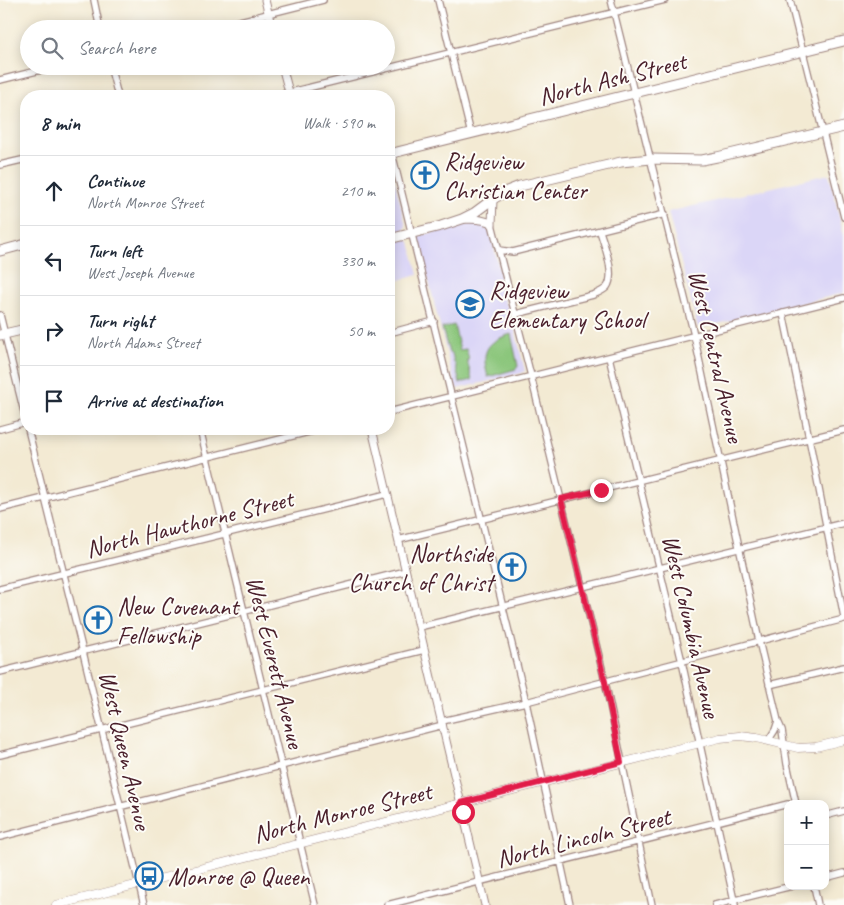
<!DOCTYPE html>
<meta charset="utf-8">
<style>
:root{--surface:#fff;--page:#f2f2f3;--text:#1f2937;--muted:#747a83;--line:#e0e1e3}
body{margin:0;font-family:Caveat,sans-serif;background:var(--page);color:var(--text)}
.controls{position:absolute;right:15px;bottom:15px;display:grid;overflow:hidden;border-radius:10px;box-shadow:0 2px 12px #0003}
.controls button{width:45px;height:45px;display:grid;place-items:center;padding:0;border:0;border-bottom:1px solid var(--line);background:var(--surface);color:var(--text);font:25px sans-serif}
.stop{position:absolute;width:15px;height:15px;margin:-11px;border:4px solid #e11d48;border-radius:50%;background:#fff}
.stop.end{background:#e11d48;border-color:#fff;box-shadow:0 1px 5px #0008}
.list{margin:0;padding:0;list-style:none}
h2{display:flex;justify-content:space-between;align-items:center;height:65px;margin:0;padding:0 20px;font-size:21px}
h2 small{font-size:16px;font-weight:400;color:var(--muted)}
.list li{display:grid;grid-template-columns:32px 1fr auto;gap:15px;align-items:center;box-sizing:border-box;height:70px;padding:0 20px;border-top:1px solid var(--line)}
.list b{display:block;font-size:19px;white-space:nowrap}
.list p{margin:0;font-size:16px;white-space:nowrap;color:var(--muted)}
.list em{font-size:16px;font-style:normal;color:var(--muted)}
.icon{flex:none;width:28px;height:28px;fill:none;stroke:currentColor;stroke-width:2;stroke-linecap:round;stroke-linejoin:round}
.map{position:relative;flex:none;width:844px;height:905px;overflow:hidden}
.search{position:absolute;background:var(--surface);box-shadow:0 2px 12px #0003;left:20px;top:20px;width:375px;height:55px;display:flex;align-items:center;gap:12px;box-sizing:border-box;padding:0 18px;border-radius:28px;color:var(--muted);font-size:19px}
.panel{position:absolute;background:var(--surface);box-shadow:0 2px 12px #0003;left:20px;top:90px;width:375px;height:345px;border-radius:20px}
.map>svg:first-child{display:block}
</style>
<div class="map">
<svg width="844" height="905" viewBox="0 0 844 905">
<rect width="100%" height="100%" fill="#fdfcf7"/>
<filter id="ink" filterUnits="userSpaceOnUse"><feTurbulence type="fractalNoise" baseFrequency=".02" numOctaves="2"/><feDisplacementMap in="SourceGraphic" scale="10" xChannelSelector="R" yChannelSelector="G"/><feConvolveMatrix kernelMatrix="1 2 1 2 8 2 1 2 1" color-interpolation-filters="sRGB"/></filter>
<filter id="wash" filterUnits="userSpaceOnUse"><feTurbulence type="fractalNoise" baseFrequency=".0096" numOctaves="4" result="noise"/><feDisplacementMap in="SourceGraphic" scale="20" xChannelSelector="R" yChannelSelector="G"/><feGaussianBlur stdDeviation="1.12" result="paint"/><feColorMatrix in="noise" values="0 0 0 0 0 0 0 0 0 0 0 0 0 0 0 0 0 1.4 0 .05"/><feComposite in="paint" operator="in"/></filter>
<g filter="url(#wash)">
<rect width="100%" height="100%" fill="#f3ead3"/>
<path fill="#dbd6f7" d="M 389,160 L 390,162 L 406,226 L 404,230 L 389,234 Z
M 829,174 L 844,236 L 844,293 L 701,328 L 698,328 L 668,212 Z
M 479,221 L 488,224 L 489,227 L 500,272 L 499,280 L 505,303 L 510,310 L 525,371 L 522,373 L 457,389 L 455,386 L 418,238 L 422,235 Z
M 407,239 L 410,242 L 418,275 L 389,283 L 389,243 Z"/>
<path fill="#8bc67b" stroke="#6a7253" d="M 454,325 L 460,350 L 466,349 L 469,359 L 467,360 L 472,380 L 460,383 L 455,363 L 454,363 L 452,353 L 449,353 L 442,328 Z
M 511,334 L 518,366 L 516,369 L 488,377 C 481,352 485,342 511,334 Z"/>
</g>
<g filter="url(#ink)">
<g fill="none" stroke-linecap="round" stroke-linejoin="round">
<g stroke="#9e847f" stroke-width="8">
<path id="minor" d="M 94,0 L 100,29
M 438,0 L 471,134
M 611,0 L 694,335 L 759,641 L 778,721 L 782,730 L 787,764 L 796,804
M 790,0 L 844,217
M 208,29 L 323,0
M 110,66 L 118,96
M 0,80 L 57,66
M 275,96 L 665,0
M 392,153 L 526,702 L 570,905
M 0,165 L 26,159
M 492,224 L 531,376 L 605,681 L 652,905
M 499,250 L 513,252 L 665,214
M 783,313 L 809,438 L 844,617
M 516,314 L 593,295 C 598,293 603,291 607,287 C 616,274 604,245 600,231
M 0,315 L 26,420
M 389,333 L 434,321
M 609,357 L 682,662 L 735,905
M 389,412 L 844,298
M 0,429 L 26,422
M 28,429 L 83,652 L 144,905
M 200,429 L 315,905
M 0,509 L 321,429
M 398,540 L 844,430
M 0,589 L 387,494
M 419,627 L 844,523
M 0,672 L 406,571
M 769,685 L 844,667
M 442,721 L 526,702 L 844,619
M 768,741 L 775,730 L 778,721
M 0,755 L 424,650
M 825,816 L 844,811
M 0,837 L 443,725
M 825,878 L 844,873
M 814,886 L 818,905
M 387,905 L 788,804
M 715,905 L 792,886"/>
</g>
<g stroke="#9e847f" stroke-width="9">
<path id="tertiary" d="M 265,0 L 272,29
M 282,66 L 290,96
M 462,219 C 472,220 484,218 492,224
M 492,224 L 493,199
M 372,429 L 485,905"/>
</g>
<g stroke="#9e847f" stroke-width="9">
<path id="secondary" d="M 56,905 L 720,738 L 740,736 L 757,738 L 798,748 L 816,747 L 844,740"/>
</g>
<g stroke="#9e847f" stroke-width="11">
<path id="primary" d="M 389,154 L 844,41
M 389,239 L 441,226 L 462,219 L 474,213 L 493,199 L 507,191 L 520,186 L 621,162 L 651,159 L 702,160 L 717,157 L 844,127
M 0,251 L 26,244
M 0,335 L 26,329"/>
</g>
<use href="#minor" stroke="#fff" stroke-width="5.5"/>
<use href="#tertiary" stroke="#fff" stroke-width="7"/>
<use href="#secondary" stroke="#fff" stroke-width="8"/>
<use href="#primary" stroke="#fff" stroke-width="9"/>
</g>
</g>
<g fill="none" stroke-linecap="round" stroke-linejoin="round" filter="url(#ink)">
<path stroke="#e11d48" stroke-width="6" d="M 463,812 L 461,803 L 621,762 L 605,682 L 561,499 L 601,490"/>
</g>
<defs>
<g id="church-ring" transform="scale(1.4375)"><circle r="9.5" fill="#fdfcf7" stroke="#1f6fb2" stroke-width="1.5"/><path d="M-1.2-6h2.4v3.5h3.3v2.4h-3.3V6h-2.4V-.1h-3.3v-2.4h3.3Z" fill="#1f6fb2"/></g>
<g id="school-ring" transform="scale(1.4375)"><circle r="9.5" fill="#fdfcf7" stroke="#1f6fb2" stroke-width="1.5"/><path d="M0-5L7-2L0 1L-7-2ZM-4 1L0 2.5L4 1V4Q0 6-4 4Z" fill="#1f6fb2"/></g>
<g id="bus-ring" transform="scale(1.4375)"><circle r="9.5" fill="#fdfcf7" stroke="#1f6fb2" stroke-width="1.5"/><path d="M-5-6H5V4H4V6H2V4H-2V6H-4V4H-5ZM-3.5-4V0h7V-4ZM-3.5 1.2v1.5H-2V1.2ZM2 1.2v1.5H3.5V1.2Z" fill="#1f6fb2"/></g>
</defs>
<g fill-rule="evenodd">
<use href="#church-ring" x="425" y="175"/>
<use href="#school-ring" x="470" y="304"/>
<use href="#church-ring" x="512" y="567"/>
<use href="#church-ring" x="98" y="620"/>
<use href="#bus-ring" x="149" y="876"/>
</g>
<g text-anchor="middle" stroke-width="4" stroke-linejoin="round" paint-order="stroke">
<g font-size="25" fill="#4a1f2b" stroke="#fdfcf7">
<text transform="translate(612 78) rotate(-14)" y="9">North Ash Street</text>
<text transform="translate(717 356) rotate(77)" y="9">West Central Avenue</text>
<text transform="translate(189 523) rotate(-14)" y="9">North Hawthorne Street</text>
<text transform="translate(692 626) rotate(77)" y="9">West Columbia Avenue</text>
<text transform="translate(276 662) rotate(76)" y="9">West Everett Avenue</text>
<text transform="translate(126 750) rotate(77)" y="9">West Queen Avenue</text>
<text transform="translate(342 812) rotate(-14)" y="9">North Monroe Street</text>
<text transform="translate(583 837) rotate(-14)" y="9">North Lincoln Street</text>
</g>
<g font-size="25" fill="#4a1f2b" stroke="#fdfcf7" text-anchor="start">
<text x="444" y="170">Ridgeview<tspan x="444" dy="29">Christian Center</tspan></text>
<text x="489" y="299">Ridgeview<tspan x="489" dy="29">Elementary School</tspan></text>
<text x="493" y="562" text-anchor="end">Northside<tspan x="493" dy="29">Church of Christ</tspan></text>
<text x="117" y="615">New Covenant<tspan x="117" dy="29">Fellowship</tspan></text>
<text x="168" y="885">Monroe @ Queen</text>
</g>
</g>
</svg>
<div class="controls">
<button>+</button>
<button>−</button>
</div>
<div class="stop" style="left:463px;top:812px"></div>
<div class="stop end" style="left:601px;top:490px"></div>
<div class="search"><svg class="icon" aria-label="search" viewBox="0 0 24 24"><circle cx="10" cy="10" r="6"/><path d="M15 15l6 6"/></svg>Search here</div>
<section class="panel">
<h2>8 min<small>Walk · 590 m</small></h2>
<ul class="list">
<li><svg class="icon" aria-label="ahead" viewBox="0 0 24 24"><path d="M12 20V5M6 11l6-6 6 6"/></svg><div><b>Continue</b><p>North Monroe Street</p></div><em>210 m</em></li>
<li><svg class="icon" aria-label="left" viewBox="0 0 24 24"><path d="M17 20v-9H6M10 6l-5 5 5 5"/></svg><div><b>Turn left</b><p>West Joseph Avenue</p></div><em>330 m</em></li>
<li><svg class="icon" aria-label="right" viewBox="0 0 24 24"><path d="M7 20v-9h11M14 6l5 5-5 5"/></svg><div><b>Turn right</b><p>North Adams Street</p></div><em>50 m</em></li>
<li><svg class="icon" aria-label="arrive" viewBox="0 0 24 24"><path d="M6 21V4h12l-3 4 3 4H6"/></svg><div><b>Arrive at destination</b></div></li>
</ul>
</section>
</div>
